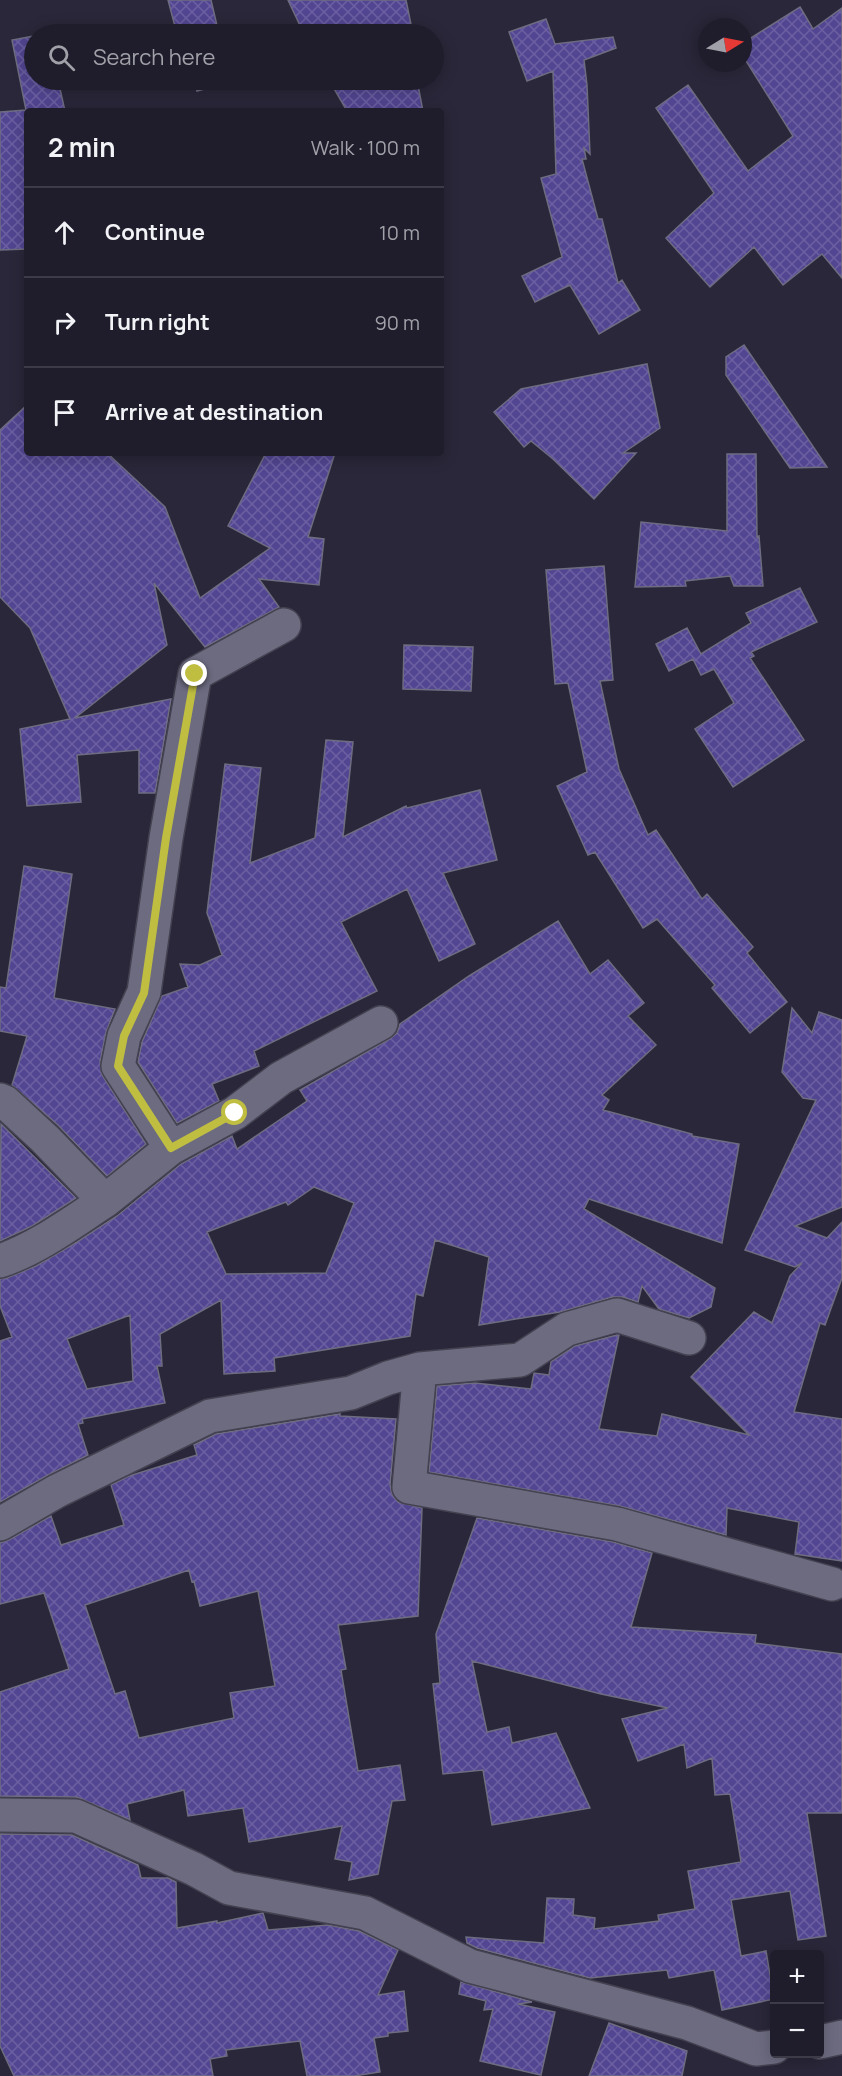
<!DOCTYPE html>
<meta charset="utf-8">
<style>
:root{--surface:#1f1d2b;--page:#272633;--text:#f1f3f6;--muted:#a1a2a9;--line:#3c3b47}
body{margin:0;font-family:Manrope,sans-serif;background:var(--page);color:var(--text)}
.controls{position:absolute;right:18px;bottom:18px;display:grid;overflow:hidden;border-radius:6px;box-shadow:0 3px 15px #0003}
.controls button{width:54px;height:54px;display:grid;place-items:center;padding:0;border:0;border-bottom:2px solid var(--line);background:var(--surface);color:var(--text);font:30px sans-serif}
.compass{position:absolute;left:698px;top:18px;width:54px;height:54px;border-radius:50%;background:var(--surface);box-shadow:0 3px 15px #0003;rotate:80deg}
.stop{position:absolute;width:18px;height:18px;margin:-14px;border:4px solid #c0be41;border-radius:50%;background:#fff}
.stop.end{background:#c0be41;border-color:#fff;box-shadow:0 2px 6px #0008}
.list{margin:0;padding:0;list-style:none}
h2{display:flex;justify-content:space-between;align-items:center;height:78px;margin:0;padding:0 24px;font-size:26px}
h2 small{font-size:20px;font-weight:400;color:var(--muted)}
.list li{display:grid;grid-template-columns:39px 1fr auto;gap:18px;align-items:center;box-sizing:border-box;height:90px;padding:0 24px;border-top:2px solid var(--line)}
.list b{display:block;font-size:22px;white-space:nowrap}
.list em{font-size:20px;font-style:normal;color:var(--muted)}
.icon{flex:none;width:33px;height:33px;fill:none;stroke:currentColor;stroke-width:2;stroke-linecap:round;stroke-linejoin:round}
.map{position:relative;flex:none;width:842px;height:2076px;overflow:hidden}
.search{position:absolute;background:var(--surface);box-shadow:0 3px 15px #0003;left:24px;top:24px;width:420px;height:66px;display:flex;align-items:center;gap:15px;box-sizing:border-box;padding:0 21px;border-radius:33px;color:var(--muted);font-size:22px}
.panel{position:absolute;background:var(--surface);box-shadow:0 3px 15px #0003;left:24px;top:108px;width:420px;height:348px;border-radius:6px}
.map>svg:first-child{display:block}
</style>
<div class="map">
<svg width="842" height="2076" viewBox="0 0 842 2076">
<defs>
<pattern id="building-cross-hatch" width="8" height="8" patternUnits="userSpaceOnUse" patternTransform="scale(1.5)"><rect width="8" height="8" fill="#524591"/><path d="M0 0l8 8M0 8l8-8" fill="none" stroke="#6c60a2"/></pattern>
</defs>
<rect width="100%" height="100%" fill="#292739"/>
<path fill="url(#building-cross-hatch)" stroke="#6d6c81" stroke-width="1.5" fill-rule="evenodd" d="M 168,0 L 211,0 L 219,34 L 177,34 Z
M 288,0 L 406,0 L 413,34 L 304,34 Z
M 800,7 L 813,29 L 842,8 L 842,278 L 822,254 L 783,285 L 754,247 L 710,287 L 666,238 L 714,193 L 656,108 L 688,85 L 748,171 L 793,136 L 743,56 L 743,43 Z
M 546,19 L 555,44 L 613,37 L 616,48 L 584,60 L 587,85 L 590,154 L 584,148 L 586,159 L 582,159 L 598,219 L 602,219 L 618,283 L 622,280 L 640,310 L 599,334 L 570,285 L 535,302 L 522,276 L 562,257 L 541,178 L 556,174 L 553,71 L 527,81 L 509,32 Z
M 34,36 L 34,80 L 58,80 L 65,111 L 27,111 L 27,249 L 0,250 L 0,112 L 26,110 L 12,40 Z
M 194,80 L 230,80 L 230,82 L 197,91 Z
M 329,80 L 417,80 L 423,111 L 347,111 Z
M 744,345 L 827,467 L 790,468 L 726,375 L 726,357 Z
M 647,364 L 660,428 L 623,453 L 636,453 L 594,499 L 553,459 L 531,441 L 524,447 L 494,412 L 521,389 Z
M 27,405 L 27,453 L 107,453 L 165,507 L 200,598 L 270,548 L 228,526 L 266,453 L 335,453 L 308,537 L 324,539 L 319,585 L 259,579 L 279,607 L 205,647 L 154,583 L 167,645 L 75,718 L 171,699 L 155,793 L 139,793 L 139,750 L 77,755 L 81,802 L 27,806 L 20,729 L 70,719 L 30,628 L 0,597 L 0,430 Z
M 727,454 L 756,454 L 757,537 L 759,536 L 763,586 L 734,586 L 730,576 L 685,581 L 686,586 L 635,587 L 641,522 L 727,531 Z
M 604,566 L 613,680 L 600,681 L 619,769 L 648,835 L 656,830 L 702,899 L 707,894 L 753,947 L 747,953 L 787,1002 L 750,1033 L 712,988 L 715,985 L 657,919 L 643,928 L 595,852 L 588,855 L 557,786 L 587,772 L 568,683 L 555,684 L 546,570 Z
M 800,588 L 817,622 L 751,652 L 754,656 L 750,658 L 804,740 L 733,787 L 695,729 L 734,703 L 714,669 L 701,675 L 693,659 L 669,671 L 656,644 L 687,628 L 701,654 L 751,623 L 746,613 Z
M 404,645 L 473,647 L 471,691 L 403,689 Z
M 326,740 L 353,742 L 343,837 L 406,806 L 407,808 L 480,790 L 497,860 L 443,873 L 475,944 L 439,961 L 407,889 L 341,922 L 377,991 L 254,1051 L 259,1066 L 212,1084 L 219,1101 L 177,1123 L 138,1062 L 142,1042 L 162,996 L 188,987 L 180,964 L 200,965 L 222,955 L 207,913 L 225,764 L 261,768 L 250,863 L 315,838 Z
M 24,866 L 72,874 L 54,998 L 115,1009 L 106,1032 L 100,1062 L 102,1075 L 146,1144 L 107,1176 L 58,1125 L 12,1085 L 27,1036 L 0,1031 L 0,987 L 6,988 Z
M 558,921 L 590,974 L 608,960 L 644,1003 L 628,1016 L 656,1045 L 602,1095 L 609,1100 L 603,1110 L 692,1134 L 692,1136 L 739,1144 L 722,1243 L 589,1199 L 584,1209 L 715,1288 L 711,1307 L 689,1318 L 659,1309 L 642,1286 L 638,1302 L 623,1297 L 612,1297 L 560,1312 L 479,1325 L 489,1257 L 435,1240 L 423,1296 L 416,1294 L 410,1336 L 274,1358 L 275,1371 L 224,1374 L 221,1300 L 160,1334 L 162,1366 L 157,1366 L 165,1403 L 82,1419 L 83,1423 L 78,1424 L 88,1455 L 48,1475 L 0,1502 L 0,1341 L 12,1337 L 0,1306 L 0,1279 L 7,1278 L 36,1266 L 77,1242 L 117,1216 L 181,1164 L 232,1136 L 237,1149 L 307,1101 L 300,1090 L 390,1039 L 397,1033 L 400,1024 L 469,976 ZM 314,1187 L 354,1203 L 326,1273 L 226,1274 L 207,1232 L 286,1202 L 288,1205 ZM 130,1315 L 133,1381 L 87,1389 L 67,1339 Z
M 792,1008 L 812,1033 L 819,1012 L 842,1020 L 842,1207 L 795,1226 L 827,1238 L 842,1222 L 842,1278 L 825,1325 L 820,1323 L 794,1412 L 842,1419 L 842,1561 L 795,1554 L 799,1522 L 727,1508 L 726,1535 L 620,1506 L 429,1472 L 437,1386 L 475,1383 L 531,1389 L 534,1373 L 549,1375 L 551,1362 L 575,1346 L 617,1335 L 619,1335 L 599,1429 L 657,1436 L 662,1414 L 749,1435 L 691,1377 L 754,1312 L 772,1323 L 790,1276 L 802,1263 L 795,1267 L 745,1250 L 816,1100 L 803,1098 L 782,1072 Z
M 1,1124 L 76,1198 L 32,1226 L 0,1241 Z
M 340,1414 L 340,1416 L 396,1419 L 390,1485 L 392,1494 L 398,1502 L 422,1508 L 418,1616 L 338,1625 L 346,1669 L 341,1670 L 358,1771 L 400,1765 L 405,1800 L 392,1801 L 378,1874 L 349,1880 L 352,1862 L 335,1859 L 342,1826 L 249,1842 L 243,1808 L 188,1816 L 184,1790 L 127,1804 L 130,1820 L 77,1797 L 0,1796 L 0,1692 L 69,1669 L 44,1593 L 0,1604 L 0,1543 L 9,1540 L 51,1516 L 61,1545 L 124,1525 L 111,1485 L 129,1476 L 197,1455 L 194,1445 L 216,1434 ZM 189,1570 L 192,1582 L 194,1581 L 200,1606 L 258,1591 L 275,1686 L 230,1693 L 234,1718 L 139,1738 L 125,1691 L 115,1694 L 85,1605 Z
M 477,1518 L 613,1542 L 652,1553 L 631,1627 L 756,1635 L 755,1643 L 842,1654 L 842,1813 L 807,1813 L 826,1936 L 798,1940 L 790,1891 L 731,1900 L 741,1956 L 766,1951 L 774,1999 L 722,2010 L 714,1970 L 669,1978 L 667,1970 L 590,1978 L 477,1948 L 467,1943 L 466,1937 L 544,1943 L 547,1898 L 574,1899 L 573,1915 L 595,1918 L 594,1929 L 659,1921 L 658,1915 L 695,1909 L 688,1871 L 741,1862 L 730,1794 L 715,1795 L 712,1758 L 687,1768 L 684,1744 L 638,1761 L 622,1719 L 668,1708 L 601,1694 L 472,1661 L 487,1732 L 509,1727 L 512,1743 L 556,1733 L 590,1808 L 492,1825 L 483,1770 L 443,1774 L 433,1684 L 440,1683 L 436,1634 Z
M 0,1834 L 72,1835 L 138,1865 L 141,1878 L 168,1878 L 176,1882 L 177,1928 L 217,1921 L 217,1923 L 263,1913 L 268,1930 L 328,1925 L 359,1931 L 398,1950 L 378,1995 L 404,1991 L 408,2031 L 388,2033 L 388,2036 L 374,2038 L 380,2072 L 354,2076 L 307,2076 L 300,2041 L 226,2050 L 227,2056 L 210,2059 L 213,2076 L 14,2076 L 0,2046 Z
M 461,1982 L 532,2002 L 518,2004 L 555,2012 L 541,2075 L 480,2061 L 493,2009 L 484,2010 L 486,2001 L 459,1994 Z
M 609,2023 L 687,2051 L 682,2076 L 589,2076 Z"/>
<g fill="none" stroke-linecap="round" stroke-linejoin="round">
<g stroke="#444251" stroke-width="36">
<path id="street" d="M 0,1100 L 5,1102 L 45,1139 L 105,1201 C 71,1223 38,1248 0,1261
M 171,1148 L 118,1066 L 124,1036 L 144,992 L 166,838 L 195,674 L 284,625
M 105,1201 L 171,1148 L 235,1113 L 281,1078 L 381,1023
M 420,1369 L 409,1487 L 617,1524 L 832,1584
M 0,1524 L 57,1491 L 210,1416 L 351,1393 L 388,1378 L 420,1369 L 520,1360 L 567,1329 L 617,1315 L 689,1338
M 0,1815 L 76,1816 L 194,1869 L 229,1888 L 365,1913 L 470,1966 L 687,2023 L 756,2049 L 774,2047
M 820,2042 L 842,2037"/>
</g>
<use href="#street" stroke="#6c6b80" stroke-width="33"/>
</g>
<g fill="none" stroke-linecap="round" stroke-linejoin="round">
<path stroke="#c0be41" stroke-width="8" d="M 195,674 L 166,838 L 144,993 L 124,1036 L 118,1066 L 171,1148 L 235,1113"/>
</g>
</svg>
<div class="controls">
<button>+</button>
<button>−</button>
</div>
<svg class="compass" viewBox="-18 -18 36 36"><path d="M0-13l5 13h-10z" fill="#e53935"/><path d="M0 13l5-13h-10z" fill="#a1a2a9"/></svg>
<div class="stop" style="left:235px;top:1113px"></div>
<div class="stop end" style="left:195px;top:674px"></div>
<div class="search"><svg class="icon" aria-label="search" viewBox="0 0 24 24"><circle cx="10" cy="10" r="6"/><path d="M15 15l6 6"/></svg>Search here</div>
<section class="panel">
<h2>2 min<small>Walk · 100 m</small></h2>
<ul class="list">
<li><svg class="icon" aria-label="ahead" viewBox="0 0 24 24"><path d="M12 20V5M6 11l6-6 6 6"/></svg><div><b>Continue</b></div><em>10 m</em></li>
<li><svg class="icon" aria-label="right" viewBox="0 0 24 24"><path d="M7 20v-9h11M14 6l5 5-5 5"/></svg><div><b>Turn right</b></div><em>90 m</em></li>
<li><svg class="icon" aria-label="arrive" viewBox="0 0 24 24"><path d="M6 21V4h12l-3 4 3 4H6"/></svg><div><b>Arrive at destination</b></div></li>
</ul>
</section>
</div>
